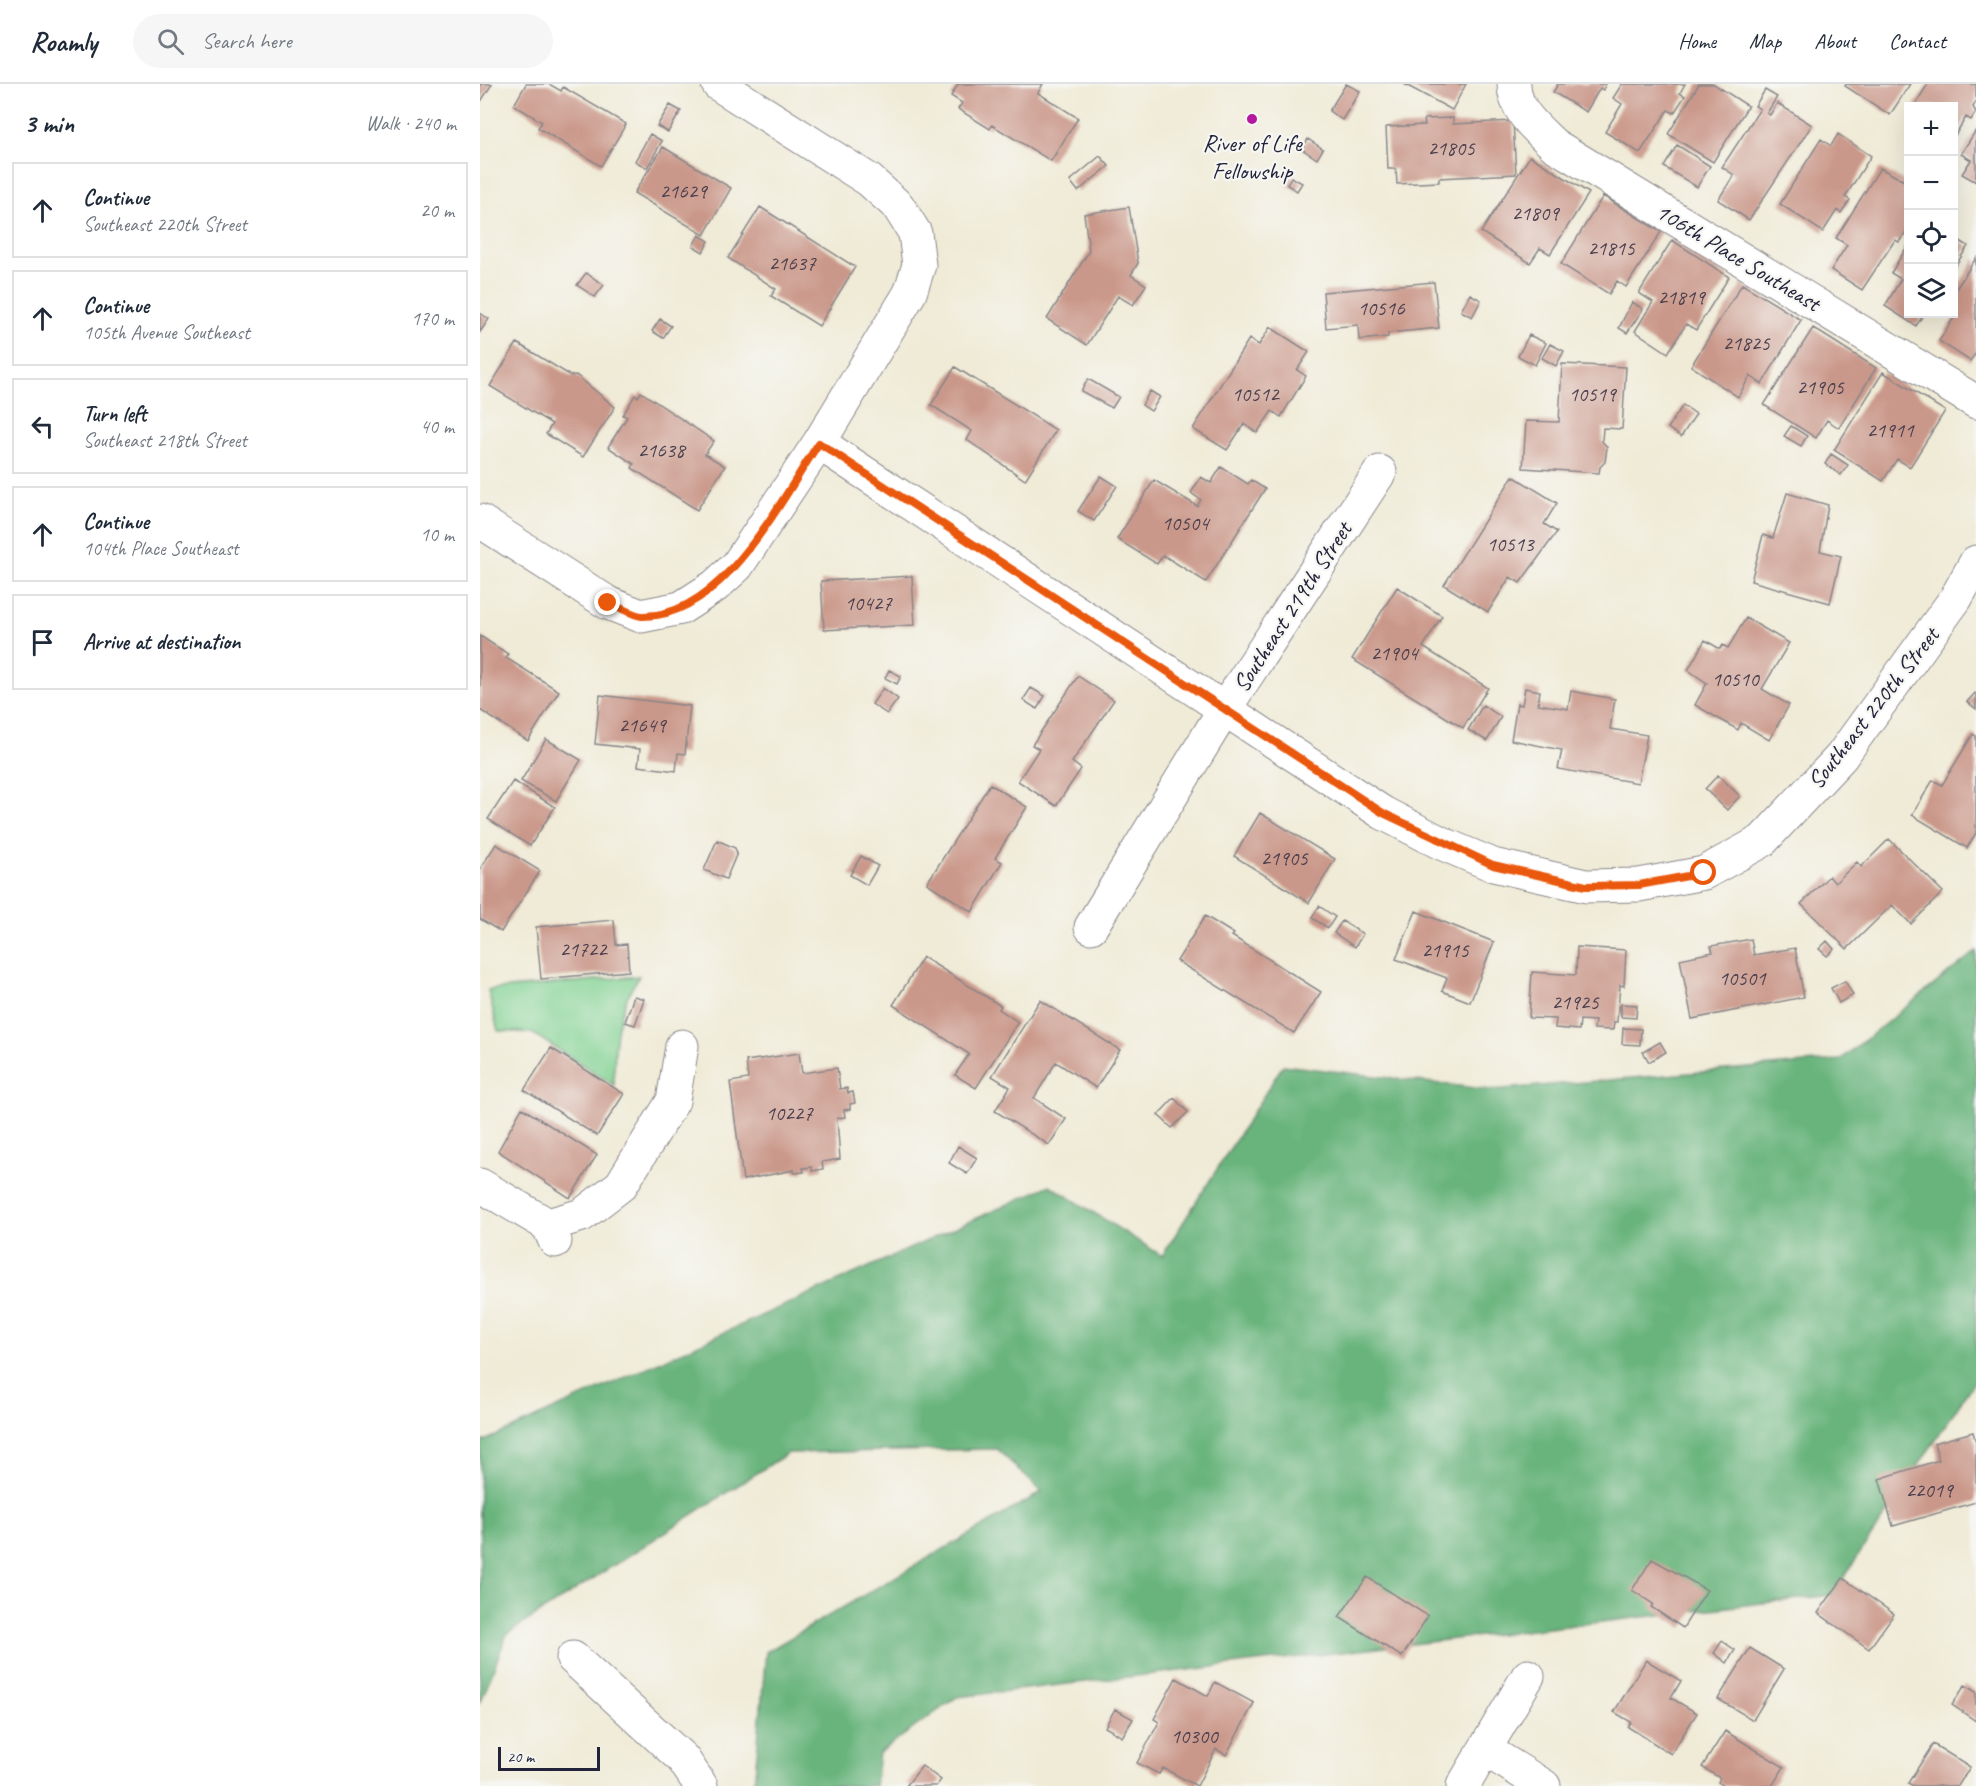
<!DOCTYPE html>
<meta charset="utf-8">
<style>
:root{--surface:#fff;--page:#f6f6f7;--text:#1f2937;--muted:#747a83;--line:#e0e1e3}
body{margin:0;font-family:Caveat,sans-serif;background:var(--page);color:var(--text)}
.controls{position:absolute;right:18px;top:18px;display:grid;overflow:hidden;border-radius:0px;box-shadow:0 6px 24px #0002}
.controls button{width:54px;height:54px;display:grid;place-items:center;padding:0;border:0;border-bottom:2px solid var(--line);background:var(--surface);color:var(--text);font:30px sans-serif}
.scale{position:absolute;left:18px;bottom:15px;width:102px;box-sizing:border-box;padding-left:6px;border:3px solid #22223b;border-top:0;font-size:16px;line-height:21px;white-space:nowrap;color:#22223b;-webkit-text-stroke:4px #f6f6f2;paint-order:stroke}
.stop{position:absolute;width:18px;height:18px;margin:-14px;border:4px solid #ea580c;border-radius:50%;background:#fff}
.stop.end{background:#ea580c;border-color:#fff;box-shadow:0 2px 6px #0008}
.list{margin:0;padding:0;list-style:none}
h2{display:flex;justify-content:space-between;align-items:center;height:78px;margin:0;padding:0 24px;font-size:26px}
h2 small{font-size:20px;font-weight:400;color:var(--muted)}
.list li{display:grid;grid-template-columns:39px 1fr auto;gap:18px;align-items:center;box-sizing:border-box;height:96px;margin:0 12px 12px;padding:0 12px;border:2px solid var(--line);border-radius:0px}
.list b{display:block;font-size:22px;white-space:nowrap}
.list p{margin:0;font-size:20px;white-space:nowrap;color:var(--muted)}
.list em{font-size:20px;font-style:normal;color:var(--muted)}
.icon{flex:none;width:33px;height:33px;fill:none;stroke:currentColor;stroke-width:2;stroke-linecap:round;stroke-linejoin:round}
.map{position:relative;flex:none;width:1496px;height:1702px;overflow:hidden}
header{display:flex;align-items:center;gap:36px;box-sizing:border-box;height:84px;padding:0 30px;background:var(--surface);border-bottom:2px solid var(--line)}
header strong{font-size:28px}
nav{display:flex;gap:33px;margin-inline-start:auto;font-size:21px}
.search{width:420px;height:54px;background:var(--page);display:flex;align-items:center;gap:15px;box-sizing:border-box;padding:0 21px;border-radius:33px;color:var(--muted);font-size:22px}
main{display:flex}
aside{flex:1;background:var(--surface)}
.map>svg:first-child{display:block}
</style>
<header>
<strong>Roamly</strong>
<div class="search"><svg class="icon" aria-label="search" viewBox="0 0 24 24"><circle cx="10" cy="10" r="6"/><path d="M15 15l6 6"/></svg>Search here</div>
<nav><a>Home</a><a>Map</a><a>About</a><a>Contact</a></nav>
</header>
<main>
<aside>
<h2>3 min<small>Walk · 240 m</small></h2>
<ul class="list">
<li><svg class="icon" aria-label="ahead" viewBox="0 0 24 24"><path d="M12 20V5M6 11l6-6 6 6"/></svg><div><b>Continue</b><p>Southeast 220th Street</p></div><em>20 m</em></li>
<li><svg class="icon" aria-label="ahead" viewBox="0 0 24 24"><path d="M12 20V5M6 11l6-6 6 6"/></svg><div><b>Continue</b><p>105th Avenue Southeast</p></div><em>170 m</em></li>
<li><svg class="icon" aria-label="left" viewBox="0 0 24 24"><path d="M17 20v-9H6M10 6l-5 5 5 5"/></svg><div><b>Turn left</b><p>Southeast 218th Street</p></div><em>40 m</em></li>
<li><svg class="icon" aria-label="ahead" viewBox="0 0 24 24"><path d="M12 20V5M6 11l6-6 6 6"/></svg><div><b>Continue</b><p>104th Place Southeast</p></div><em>10 m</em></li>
<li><svg class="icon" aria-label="arrive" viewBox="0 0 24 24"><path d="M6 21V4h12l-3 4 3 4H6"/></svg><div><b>Arrive at destination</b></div></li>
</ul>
</aside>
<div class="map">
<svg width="1496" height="1702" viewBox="0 0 1496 1702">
<rect width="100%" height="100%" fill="#f6f6f2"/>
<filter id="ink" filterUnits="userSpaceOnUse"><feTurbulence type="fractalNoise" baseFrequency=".0167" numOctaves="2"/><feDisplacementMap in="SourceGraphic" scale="12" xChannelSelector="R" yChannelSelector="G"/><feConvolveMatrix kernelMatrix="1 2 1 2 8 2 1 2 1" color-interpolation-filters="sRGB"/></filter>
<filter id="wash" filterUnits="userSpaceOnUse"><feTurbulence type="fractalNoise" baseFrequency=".008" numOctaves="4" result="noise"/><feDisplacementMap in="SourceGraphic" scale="24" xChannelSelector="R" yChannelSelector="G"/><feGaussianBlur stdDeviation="1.35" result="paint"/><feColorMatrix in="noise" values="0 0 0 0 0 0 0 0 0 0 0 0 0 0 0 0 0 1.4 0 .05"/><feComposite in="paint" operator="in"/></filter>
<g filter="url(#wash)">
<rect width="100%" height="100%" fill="#f0ebd7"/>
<path fill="#81d292" stroke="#527a66" stroke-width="1.5" d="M 159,892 C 135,928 134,960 134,1001 L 52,949 L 18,947 L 8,906 Z"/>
<path fill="#68b47c" stroke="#456b5c" stroke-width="1.5" d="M 1496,867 L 1496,1295 L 1352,1511 L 477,1613 L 399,1669 L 395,1702 L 274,1702 L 286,1568 L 562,1408 L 517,1365 L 308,1369 L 27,1550 L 0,1620 L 0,1359 L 570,1101 L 682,1172 L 803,981 L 1012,1006 L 1360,976 Z"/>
<g id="blocks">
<path fill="#ca988a" d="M 0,0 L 12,0 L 0,19 Z
M 46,0 L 69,0 L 81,7 L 83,3 L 146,40 L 121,82 L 58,44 L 62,38 L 34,21 Z
M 478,0 L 563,0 L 558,9 L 598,34 L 571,77 L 512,41 L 510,45 L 478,25 L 482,19 L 471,12 Z
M 866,0 L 880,7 L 862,36 L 849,27 Z
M 924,0 L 986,0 L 972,26 Z
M 1078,0 L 1126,0 L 1123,6 L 1120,4 L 1106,28 L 1073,8 Z
M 1142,0 L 1205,0 L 1200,9 L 1205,12 L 1194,29 L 1188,26 L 1160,69 L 1125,48 L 1142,20 L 1133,14 Z
M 1219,0 L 1234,0 L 1268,22 L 1233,78 L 1188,50 Z
M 1366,0 L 1430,0 L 1410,31 L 1365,2 Z
M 1448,0 L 1496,0 L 1496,18 L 1493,23 L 1496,28 L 1491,36 L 1486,33 L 1474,53 L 1474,22 L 1434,22 Z
M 1285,6 L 1297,13 L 1287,29 L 1290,31 L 1297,19 L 1332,41 L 1269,136 L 1238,116 L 1254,91 L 1242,83 L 1280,25 L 1275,22 Z
M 190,21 L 201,27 L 188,48 L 177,42 Z
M 973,34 L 973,40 L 1033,37 L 1036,90 L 959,94 L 959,98 L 917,100 L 916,85 L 908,85 L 906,43 L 945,41 L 944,35 Z
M 1496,46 L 1496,98 L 1482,90 L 1491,76 L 1481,70 Z
M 170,50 L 182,57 L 167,84 L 155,77 Z
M 1358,50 L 1391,72 L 1365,113 L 1370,116 L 1361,129 L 1357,126 L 1343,148 L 1300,120 L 1341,55 L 1351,62 Z
M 828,55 L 843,65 L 837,75 L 822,65 Z
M 1197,61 L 1230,82 L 1217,103 L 1184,83 Z
M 183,63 L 251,104 L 224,151 L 154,109 Z
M 620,72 L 629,82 L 598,107 L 590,97 Z
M 1050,72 L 1109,109 L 1070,170 L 1060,164 L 1050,179 L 1001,148 Z
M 1400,84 L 1428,99 L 1428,145 L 1419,158 L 1415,156 L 1382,206 L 1351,186 L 1367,161 L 1356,154 Z
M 811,93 L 822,99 L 817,107 L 807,101 Z
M 1123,112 L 1181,148 L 1146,203 L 1137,197 L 1129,210 L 1081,180 Z
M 280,123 L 375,183 L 339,242 L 291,212 L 296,205 L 248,174 Z
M 649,123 L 658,179 L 651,191 L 666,201 L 653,221 L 638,212 L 607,261 L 567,235 L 609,167 L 604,130 Z
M 219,151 L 229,157 L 223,168 L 213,162 Z
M 1474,153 L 1488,162 L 1474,184 Z
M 1192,156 L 1249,193 L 1216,246 L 1206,240 L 1188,269 L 1155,247 L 1173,218 L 1159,209 Z
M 1428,161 L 1428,230 L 1444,230 L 1436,242 L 1405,222 L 1421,195 L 1411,189 Z
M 1496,174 L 1496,269 L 1490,277 L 1459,257 L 1475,232 L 1471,230 L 1474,230 L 1474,208 Z
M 106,189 L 124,201 L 115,213 L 97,201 Z
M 954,198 L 959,244 L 908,249 L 908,253 L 879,256 L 878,241 L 846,244 L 843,208 Z
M 1262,200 L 1321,236 L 1282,300 L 1270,292 L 1258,313 L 1211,282 Z
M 990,210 L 1001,216 L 992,233 L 981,227 Z
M 1152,218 L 1163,225 L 1147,249 L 1139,244 Z
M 0,229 L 9,235 L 0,248 Z
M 180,235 L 191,242 L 183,254 L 172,247 Z
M 790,243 L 829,268 L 817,286 L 826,292 L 801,333 L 792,327 L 777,349 L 764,340 L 747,366 L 713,345 L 769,255 L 779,261 Z
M 1333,244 L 1396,284 L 1359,344 L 1347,336 L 1336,354 L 1284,321 Z
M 1049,251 L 1066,259 L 1055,281 L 1038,272 Z
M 37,259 L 91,292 L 96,291 L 135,323 L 103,373 L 66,350 L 72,340 L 10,302 Z
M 1070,260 L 1084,267 L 1076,282 L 1062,274 Z
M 1082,280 L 1146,283 L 1142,345 L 1123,344 L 1122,357 L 1127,363 L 1125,378 L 1120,383 L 1119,389 L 1043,384 L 1046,337 L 1079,338 Z
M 475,283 L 576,346 L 545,396 L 487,356 L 492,347 L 451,321 Z
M 1403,288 L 1465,327 L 1430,383 L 1417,375 L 1403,397 L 1354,366 Z
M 608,295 L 639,313 L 632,324 L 601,307 Z
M 670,307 L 680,313 L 671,327 L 662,321 Z
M 161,308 L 234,357 L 225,370 L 245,382 L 217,426 L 152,384 L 154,380 L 128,363 L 147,333 L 143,331 L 155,311 L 158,313 Z
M 1203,321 L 1216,330 L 1201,353 L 1188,344 Z
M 1311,342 L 1327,352 L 1321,362 L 1304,352 Z
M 1351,370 L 1368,381 L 1361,391 L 1345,380 Z
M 741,383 L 768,400 L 771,396 L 785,405 L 726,498 L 683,471 L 677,480 L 637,455 L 674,396 L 717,422 L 721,416 L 711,409 L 721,393 L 731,399 Z
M 621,392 L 637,402 L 614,437 L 598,427 Z
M 1033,392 L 1077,419 L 1064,440 L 1077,448 L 1040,499 L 1030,493 L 1008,528 L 964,501 Z
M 1307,409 L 1348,421 L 1340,467 L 1361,472 L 1350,519 L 1271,497 L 1283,451 L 1293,454 Z
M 432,492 L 435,541 L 344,546 L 341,497 Z
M 917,503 L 962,532 L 943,563 L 1008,604 L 983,644 L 872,575 Z
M 1266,534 L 1309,559 L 1282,605 L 1309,621 L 1289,656 L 1261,639 L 1258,646 L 1215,621 L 1227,599 L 1208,586 L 1225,556 L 1240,565 L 1243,561 L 1248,564 Z
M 0,552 L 28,570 L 26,574 L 79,607 L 48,657 L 0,626 Z
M 409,586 L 421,592 L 417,600 L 405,594 Z
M 598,592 L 634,616 L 592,678 L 601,685 L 576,722 L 538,697 L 559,665 L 552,661 Z
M 403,604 L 418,615 L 407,630 L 392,620 Z
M 551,604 L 565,612 L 557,625 L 543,616 Z
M 1045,604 L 1060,607 L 1058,620 L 1088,625 L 1091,607 L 1135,615 L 1130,645 L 1167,651 L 1158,699 L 1078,685 L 1082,666 L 1031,656 L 1037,620 L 1042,621 Z
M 1495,609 L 1496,610 L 1496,625 L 1487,618 Z
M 120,611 L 210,622 L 205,670 L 198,669 L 196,687 L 158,682 L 160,665 L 115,660 Z
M 1003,621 L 1021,633 L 1007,657 L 988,646 Z
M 1493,650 L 1496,652 L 1496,749 L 1487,764 L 1432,731 L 1453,696 L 1462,701 Z
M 66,655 L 101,676 L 76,717 L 41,697 Z
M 1238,691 L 1260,712 L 1247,726 L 1225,705 Z
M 33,697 L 75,723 L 50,762 L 8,735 Z
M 510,700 L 547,723 L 515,774 L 522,778 L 492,828 L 447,799 Z
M 780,729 L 855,775 L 829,819 L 754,772 Z
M 1409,755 L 1463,808 L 1431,840 L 1412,821 L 1367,865 L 1321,820 L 1349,792 L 1355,799 L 1377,778 L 1381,783 Z
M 237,756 L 255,764 L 257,769 L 246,795 L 224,786 Z
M 16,760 L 60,787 L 21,848 L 0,835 L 0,785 Z
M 381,772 L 398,782 L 387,801 L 370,791 Z
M 839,822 L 855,833 L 848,844 L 832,834 Z
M 936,827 L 1014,858 L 990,918 L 962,907 L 967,894 L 916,875 Z
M 725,832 L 754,850 L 752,852 L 841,908 L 814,949 L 697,877 Z
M 134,836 L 136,861 L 147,860 L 149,887 L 61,895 L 56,843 Z
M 862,837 L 883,850 L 875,863 L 854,849 Z
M 1271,855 L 1274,871 L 1315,864 L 1324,913 L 1212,935 L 1200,875 L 1233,868 L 1231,862 Z
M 1347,857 L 1354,865 L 1347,872 L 1339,865 Z
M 1097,863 L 1146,866 L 1144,902 L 1140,901 L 1137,938 L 1134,938 L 1133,946 L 1114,945 L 1115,937 L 1100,936 L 1099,946 L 1075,944 L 1076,935 L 1049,934 L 1052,888 L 1096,891 Z
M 443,873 L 521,922 L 519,925 L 538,938 L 496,1004 L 475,991 L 489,970 L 413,921 Z
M 1365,897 L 1373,911 L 1359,919 L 1351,904 Z
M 154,912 L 164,915 L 155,941 L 145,938 Z
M 560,916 L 640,966 L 616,1004 L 576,978 L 554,1014 L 586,1035 L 569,1061 L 515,1027 L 530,1003 L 512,992 Z
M 1141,920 L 1157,921 L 1156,934 L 1141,933 Z
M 1143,944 L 1161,945 L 1160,961 L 1142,960 Z
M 1180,958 L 1186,968 L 1169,978 L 1163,968 Z
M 71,964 L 144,1010 L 117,1052 L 44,1006 Z
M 319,969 L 322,989 L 357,984 L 360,1005 L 367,1004 L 368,1009 L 373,1008 L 375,1019 L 370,1020 L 370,1025 L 364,1026 L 365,1033 L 357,1034 L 360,1075 L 342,1078 L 343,1085 L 332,1087 L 332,1083 L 323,1084 L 324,1088 L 314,1089 L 314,1086 L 263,1096 L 250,998 L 268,995 L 266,977 Z
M 694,1014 L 708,1028 L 692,1044 L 678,1031 Z
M 42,1024 L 117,1071 L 90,1114 L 18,1067 Z
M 478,1062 L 497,1074 L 487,1090 L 469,1079 Z
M 1493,1348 L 1496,1359 L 1496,1418 L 1413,1442 L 1399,1395 L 1459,1376 L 1454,1359 Z
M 1172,1475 L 1227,1506 L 1203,1544 L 1171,1523 L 1173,1520 L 1152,1506 Z
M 887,1493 L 948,1532 L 922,1573 L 859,1533 Z
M 1363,1494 L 1414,1530 L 1389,1565 L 1338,1529 Z
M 1242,1557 L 1255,1566 L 1247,1579 L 1234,1569 Z
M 1270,1564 L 1304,1585 L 1273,1636 L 1238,1615 Z
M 1166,1576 L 1201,1597 L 1191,1614 L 1217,1629 L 1191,1670 L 1148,1643 L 1151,1638 L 1134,1628 Z
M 696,1594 L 728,1612 L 735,1598 L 774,1619 L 746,1671 L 736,1665 L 717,1702 L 683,1684 L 679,1690 L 657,1679 L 679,1638 L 674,1635 Z
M 1485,1601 L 1496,1608 L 1496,1637 L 1472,1621 Z
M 635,1625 L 653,1635 L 642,1653 L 625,1643 Z
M 1245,1647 L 1304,1683 L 1292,1702 L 1244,1702 L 1238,1698 L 1240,1694 L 1222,1683 Z
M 1453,1660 L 1490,1683 L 1478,1702 L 1433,1702 L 1428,1699 Z
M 442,1682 L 461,1696 L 456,1702 L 426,1702 Z"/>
</g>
</g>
<g filter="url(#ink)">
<use href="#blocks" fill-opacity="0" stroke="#898689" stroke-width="1.5"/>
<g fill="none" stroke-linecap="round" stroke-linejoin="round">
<g stroke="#898689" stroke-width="35">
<path id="minor" d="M 1034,0 C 1034,26 1056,44 1074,61 L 1496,318
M 339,359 L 903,729 L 961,759 L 1013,781 L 1106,802 L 1159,801 L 1224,789 L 1282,757 L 1361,673 L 1476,514 L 1496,478
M 0,437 L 128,519 L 161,532 L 201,524 L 235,502 L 257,482 L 339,359 L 430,209 L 439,181 L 435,149 L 418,122 L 389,96 L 238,0
M 611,843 L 744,626 L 900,388
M 0,1101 L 68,1141 L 75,1157
M 68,1141 L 102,1131 L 141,1101 L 193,1017 L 202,962
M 93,1574 L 203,1675 L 221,1702
M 1006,1666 L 1064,1702
M 983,1702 L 1048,1592"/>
</g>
<use href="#minor" stroke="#fff" stroke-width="33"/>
</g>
</g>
<g fill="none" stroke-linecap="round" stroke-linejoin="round" filter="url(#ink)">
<path stroke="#ea580c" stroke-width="8" d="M 128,519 C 138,522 152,531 162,532 C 243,534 300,417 339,359 L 903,729 L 1013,781 L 1106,802 L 1159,801 L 1224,789"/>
</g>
<circle fill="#b5179e" stroke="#f6f6f2" stroke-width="2" cx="772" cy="35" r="6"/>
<g text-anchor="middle" stroke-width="4.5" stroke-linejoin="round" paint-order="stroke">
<g font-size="21" fill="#4c404f">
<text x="971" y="71">21805</text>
<text x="203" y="114">21629</text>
<text x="1055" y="136">21809</text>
<text x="1131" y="171">21815</text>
<text x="312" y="186">21637</text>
<text x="1201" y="220">21819</text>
<text x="901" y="231">10516</text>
<text x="1266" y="266">21825</text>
<text x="1340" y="310">21905</text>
<text x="775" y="317">10512</text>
<text x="1112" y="317">10519</text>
<text x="1410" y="353">21911</text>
<text x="181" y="373">21638</text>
<text x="705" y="446">10504</text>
<text x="1030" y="467">10513</text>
<text x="388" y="526">10427</text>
<text x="914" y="576">21904</text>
<text x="1255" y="602">10510</text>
<text x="162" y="648">21649</text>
<text x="804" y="781">21905</text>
<text x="103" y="872">21722</text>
<text x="965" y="873">21915</text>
<text x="1262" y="901">10501</text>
<text x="1095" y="925">21925</text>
<text x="309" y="1036">10227</text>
<text x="1449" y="1413">22019</text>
<text x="714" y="1659">10300</text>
</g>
<g font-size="24" fill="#22223b" stroke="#f6f6f2">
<text x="772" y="67">River of Life<tspan x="772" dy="28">Fellowship</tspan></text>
</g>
<g font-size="24" fill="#22223b" stroke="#f6f6f2">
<text transform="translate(1258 173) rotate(31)" y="8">106th Place Southeast</text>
<text transform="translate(812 523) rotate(-57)" y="8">Southeast 219th Street</text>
<text transform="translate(1393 624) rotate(-52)" y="8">Southeast 220th Street</text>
</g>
</g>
</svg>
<div class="controls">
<button>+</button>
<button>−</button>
<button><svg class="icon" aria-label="locate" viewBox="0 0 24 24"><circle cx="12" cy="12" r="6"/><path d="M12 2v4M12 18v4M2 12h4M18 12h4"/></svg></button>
<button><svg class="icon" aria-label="layers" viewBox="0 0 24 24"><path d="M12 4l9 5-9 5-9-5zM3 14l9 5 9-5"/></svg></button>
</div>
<div class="scale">20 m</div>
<div class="stop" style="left:1224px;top:789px"></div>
<div class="stop end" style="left:128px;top:519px"></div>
</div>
</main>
